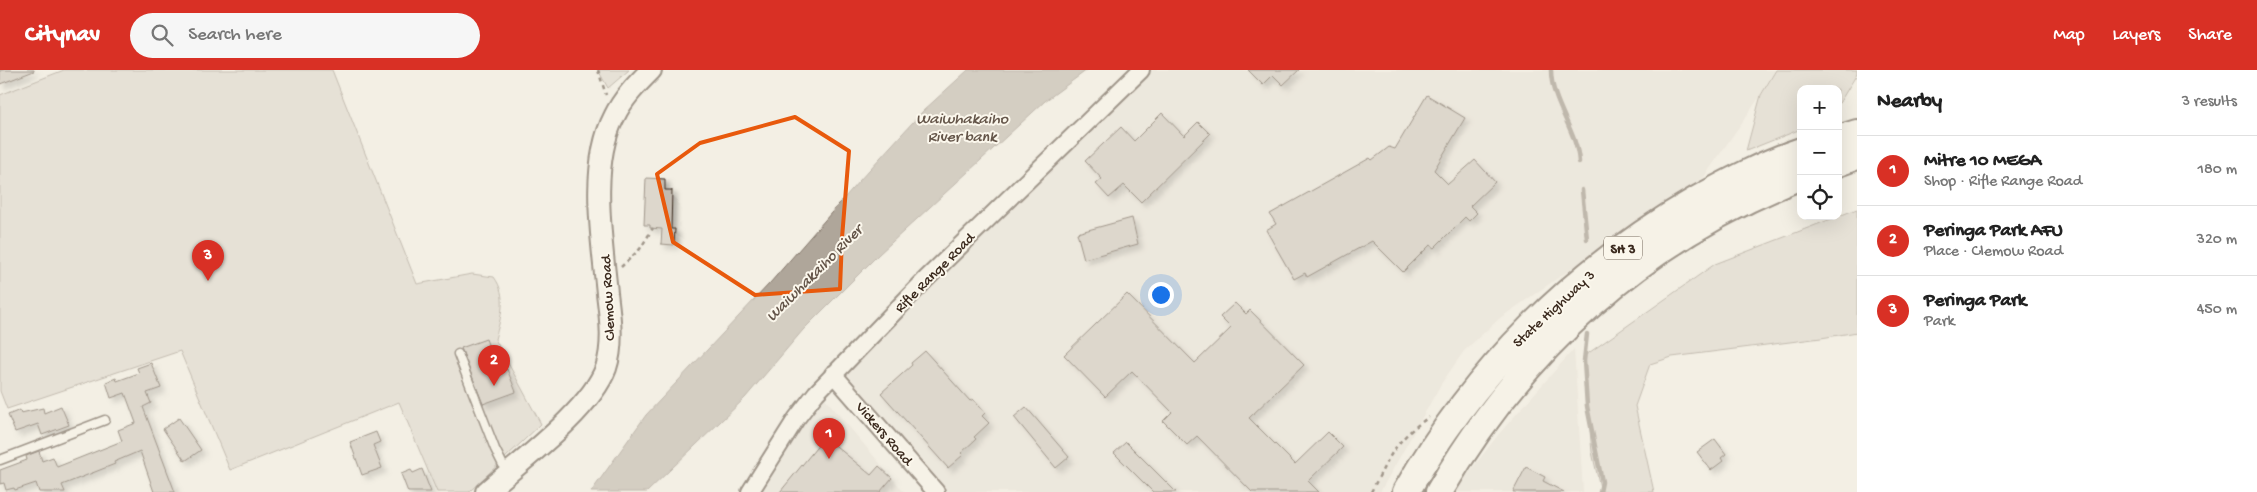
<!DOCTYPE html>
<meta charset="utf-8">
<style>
:root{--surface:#fff;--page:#f6f6f6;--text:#222;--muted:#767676;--line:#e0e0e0;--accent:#d93025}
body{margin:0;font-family:"Gochi Hand",sans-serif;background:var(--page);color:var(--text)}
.controls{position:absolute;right:15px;top:15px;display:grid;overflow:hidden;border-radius:10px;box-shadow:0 5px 20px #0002}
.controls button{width:45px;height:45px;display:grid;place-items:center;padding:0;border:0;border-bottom:1px solid var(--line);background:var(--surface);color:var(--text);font:25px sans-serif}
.you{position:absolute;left:1160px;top:224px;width:18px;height:18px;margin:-12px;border:4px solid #fff;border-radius:50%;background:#1a73e8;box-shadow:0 0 0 8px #1a73e833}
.badge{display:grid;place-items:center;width:32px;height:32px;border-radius:50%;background:var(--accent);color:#fff;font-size:16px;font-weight:700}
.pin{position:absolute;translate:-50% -41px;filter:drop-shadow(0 1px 2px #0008)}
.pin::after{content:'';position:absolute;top:26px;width:18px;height:15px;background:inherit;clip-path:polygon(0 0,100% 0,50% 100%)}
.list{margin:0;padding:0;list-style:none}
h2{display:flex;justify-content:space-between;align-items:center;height:65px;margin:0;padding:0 20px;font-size:21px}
h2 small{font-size:16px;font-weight:400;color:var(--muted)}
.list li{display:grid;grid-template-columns:32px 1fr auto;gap:15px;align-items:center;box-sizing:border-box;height:70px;padding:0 20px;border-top:1px solid var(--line)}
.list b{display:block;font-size:19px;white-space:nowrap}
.list p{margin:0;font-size:16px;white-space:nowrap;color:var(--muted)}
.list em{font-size:16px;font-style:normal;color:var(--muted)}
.icon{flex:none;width:28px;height:28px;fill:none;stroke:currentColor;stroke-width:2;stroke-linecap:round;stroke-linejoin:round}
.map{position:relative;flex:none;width:1857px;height:422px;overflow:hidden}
header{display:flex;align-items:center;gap:30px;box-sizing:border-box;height:70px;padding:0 25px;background:var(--accent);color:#fff}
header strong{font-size:24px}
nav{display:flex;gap:28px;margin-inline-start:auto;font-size:18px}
.search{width:350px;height:45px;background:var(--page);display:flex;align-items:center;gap:12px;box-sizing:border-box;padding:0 18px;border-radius:28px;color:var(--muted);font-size:19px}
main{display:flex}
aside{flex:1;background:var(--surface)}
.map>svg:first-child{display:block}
</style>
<header>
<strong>Citynav</strong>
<div class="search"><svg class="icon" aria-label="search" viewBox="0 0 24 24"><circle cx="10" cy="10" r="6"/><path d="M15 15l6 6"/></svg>Search here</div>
<nav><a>Map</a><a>Layers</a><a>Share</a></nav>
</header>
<main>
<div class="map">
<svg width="1857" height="422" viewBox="0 0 1857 422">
<defs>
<filter id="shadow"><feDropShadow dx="4.5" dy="4.5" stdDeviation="2.5" flood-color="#0004"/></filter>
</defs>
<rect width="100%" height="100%" fill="#f3efe4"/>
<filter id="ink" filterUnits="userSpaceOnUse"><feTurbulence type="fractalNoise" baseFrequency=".02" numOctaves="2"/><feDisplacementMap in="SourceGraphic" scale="10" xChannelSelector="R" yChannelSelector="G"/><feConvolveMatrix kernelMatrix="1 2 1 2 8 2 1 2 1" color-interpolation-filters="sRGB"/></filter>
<g filter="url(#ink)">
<path fill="#e5dfd4" d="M 1151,0 L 1776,0 L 1761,25 L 1704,107 L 1500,248 L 1464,281 L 1441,314 L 1380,422 L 947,422 L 848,305 L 844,292 Z
M 1574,279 L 1583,422 L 1454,422 L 1498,365 Z
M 824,327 L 904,422 L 752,422 L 775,382 Z"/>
<path fill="#d8d1c6" stroke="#8a7e72" d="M 64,0 L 332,0 L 417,214 L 472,204 L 494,207 C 508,226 501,247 495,269 L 541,354 L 469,422 L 437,422 L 399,332 L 230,400 L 180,281 L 7,339 L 0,321 L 0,25 Z
M 598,0 L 629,0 L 608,18 Z
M 1776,0 L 1857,0 L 1857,4 L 1838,35 L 1838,19 L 1801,19 L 1801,59 L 1746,81 L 1761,25 Z
M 1857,139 L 1857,262 L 1821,268 L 1672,287 L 1650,294 L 1635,336 L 1654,422 L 1601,422 L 1592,382 L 1583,287 L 1715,194 Z"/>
<path fill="#afa69a" stroke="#817468" d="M 968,0 L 1087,0 L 1045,31 L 879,184 L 803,260 L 745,328 L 647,422 L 591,422 L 646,345 L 770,213 L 859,111 L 923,41 Z"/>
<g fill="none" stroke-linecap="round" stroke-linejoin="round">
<path stroke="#817468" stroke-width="4.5" d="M 1551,0 C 1551,33 1577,60 1579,92
M 1582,120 L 1587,169
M 1587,264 L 1584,291 L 1587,336 L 1602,412 L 1600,422"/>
</g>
<path fill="#c3bbb0" stroke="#3b2a1e" filter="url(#shadow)" d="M 0,0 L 34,0 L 34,1 L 0,14 Z
M 1248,0 L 1299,0 L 1283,15 L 1273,5 L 1263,15 Z
M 1427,25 L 1465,48 L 1434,100 L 1448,114 L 1475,90 L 1495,112 L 1470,136 L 1477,143 L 1469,151 L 1465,147 L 1434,178 L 1430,175 L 1403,202 L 1372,171 L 1307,207 L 1305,203 L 1294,209 L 1266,160 L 1276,154 L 1270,144 L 1370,88 L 1372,90 L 1389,77 L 1395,79 Z
M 1162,43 L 1184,66 L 1198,52 L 1210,64 L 1141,132 L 1124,115 L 1109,128 L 1096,114 L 1102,109 L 1085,91 L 1121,57 L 1134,71 Z
M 646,108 L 665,109 L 665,120 L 672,120 L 671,159 L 675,159 L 674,175 L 661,174 L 662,159 L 650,158 L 650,155 L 644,155 Z
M 1132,148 L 1138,174 L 1084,189 L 1077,163 Z
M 1127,224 L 1195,293 L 1231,258 L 1220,247 L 1235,233 L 1246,244 L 1250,240 L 1304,295 L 1249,348 L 1295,394 L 1328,362 L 1343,377 L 1308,411 L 1319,422 L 1252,422 L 1197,366 L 1187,375 L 1163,351 L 1172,342 L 1132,301 L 1105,327 L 1064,285 Z
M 486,269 L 498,302 L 507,299 L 516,322 L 483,334 L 461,278 Z
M 925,281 L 970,331 L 973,329 L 985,343 L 982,346 L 989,353 L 974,367 L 976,369 L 961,383 L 963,385 L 948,398 L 881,323 L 912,295 L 911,293 Z
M 151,293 L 161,318 L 147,323 L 151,333 L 143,337 L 175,422 L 154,422 L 140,381 L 114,392 L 115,394 L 62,415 L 65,422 L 39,422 L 36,413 L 15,420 L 14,418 L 6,420 L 4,413 L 0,414 L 0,400 L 27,390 L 26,386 L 39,381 L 42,391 L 53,387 L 57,397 L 122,371 L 118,360 L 136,353 L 125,323 L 111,328 L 106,312 L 116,308 L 117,311 L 139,303 L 137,298 Z
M 61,336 L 69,355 L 42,365 L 38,354 L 15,362 L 8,345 L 20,340 L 21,343 L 43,338 L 44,343 Z
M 1026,337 L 1069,387 L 1056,398 L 1014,347 Z
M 179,348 L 201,380 L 185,391 L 163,359 Z
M 376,362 L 380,372 L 373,375 L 382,398 L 362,405 L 350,372 Z
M 825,367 L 871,405 L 879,396 L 892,408 L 880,422 L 780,422 Z
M 1715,369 L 1726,384 L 1721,388 L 1723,391 L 1711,400 L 1697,382 Z
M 1126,372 L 1176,422 L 1153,422 L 1114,383 Z
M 1526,397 L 1545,407 L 1543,411 L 1564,422 L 1513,422 Z
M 422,399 L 431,422 L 408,422 L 401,404 L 411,400 L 413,403 Z"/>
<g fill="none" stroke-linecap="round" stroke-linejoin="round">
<g stroke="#3b2a1e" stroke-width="11">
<path id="service" d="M 458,284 L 495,379 L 507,403
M 0,390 L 105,350"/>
</g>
<g stroke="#3b2a1e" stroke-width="20">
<path id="minor" d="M 833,304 L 936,422
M 750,422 L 796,349 L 816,323 L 926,209 L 1141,0"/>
</g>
<g stroke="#3b2a1e" stroke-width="24">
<path id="tertiary" d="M 486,422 C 521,391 590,341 606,298 C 614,274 610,247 607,223 C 602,171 589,95 614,47 C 623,28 637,14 651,0"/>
</g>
<g stroke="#3b2a1e" stroke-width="30">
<path id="trunk" d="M 1838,69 L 1857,63
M 1838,93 L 1857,86
M 1406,422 C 1475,300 1576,199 1698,129 C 1731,111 1765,93 1801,81
M 1439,422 C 1523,277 1644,168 1801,106"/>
</g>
<path stroke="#3b2a1e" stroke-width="2.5" stroke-dasharray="4 4" stroke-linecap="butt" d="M 598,0 L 606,25
M 621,197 L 640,179 L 653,158
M 1371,422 C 1390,386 1394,371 1429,347"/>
<use href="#service" stroke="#fbf7ec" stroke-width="8"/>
<use href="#minor" stroke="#fbf7ec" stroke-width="16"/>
<use href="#tertiary" stroke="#fbf7ec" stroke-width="20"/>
<use href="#trunk" stroke="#fbf7ec" stroke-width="26"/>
</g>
</g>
<path d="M0 0H1857V422H0ZM 795,47 L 849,81 L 842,168 L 840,219 L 755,225 L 673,172 L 657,104 L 700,73 Z" fill="#f3efe4" fill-opacity=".55" fill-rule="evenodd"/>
<path fill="none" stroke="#e8590c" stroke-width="4" stroke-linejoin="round" d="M 795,47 L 849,81 L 842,168 L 840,219 L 755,225 L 673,172 L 657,104 L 700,73 Z"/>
<g text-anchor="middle" stroke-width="4" stroke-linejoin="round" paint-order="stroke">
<rect fill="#fbf7ec" stroke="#75685c" stroke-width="1" x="1604" y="166.5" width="38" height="23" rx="4"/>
<g font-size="14" font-weight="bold" fill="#3b2a1e">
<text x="1623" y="183">SH 3</text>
</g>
<g font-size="15" fill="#3b2a1e" stroke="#fbf7ec">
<text transform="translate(934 202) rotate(-45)" y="5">Rifle Range Road</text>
<text transform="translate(607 228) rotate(-93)" y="5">Clemow Road</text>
<text transform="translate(1553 238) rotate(-43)" y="5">State Highway 3</text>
<text transform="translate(885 363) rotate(49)" y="5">Vickers Road</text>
</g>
<g font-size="16" font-style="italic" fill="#645549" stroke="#fbf7ec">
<text x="962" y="53">Waiwhakaiho<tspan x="962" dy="18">River bank</tspan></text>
<text transform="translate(813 202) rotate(-45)" y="6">Waiwhakaiho River</text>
</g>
</g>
</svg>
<div class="controls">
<button>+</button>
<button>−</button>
<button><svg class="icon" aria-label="locate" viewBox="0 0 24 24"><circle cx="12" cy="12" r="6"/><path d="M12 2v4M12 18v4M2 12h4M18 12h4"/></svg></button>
</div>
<div class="you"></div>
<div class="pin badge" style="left:829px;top:389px">1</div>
<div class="pin badge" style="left:494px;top:316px">2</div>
<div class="pin badge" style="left:208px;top:211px">3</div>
</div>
<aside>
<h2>Nearby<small>3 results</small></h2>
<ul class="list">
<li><span class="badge">1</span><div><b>Mitre 10 MEGA</b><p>Shop · Rifle Range Road</p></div><em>180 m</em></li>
<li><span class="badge">2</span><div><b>Peringa Park AFU</b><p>Place · Clemow Road</p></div><em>320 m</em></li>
<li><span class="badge">3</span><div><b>Peringa Park</b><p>Park</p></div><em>450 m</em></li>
</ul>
</aside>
</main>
